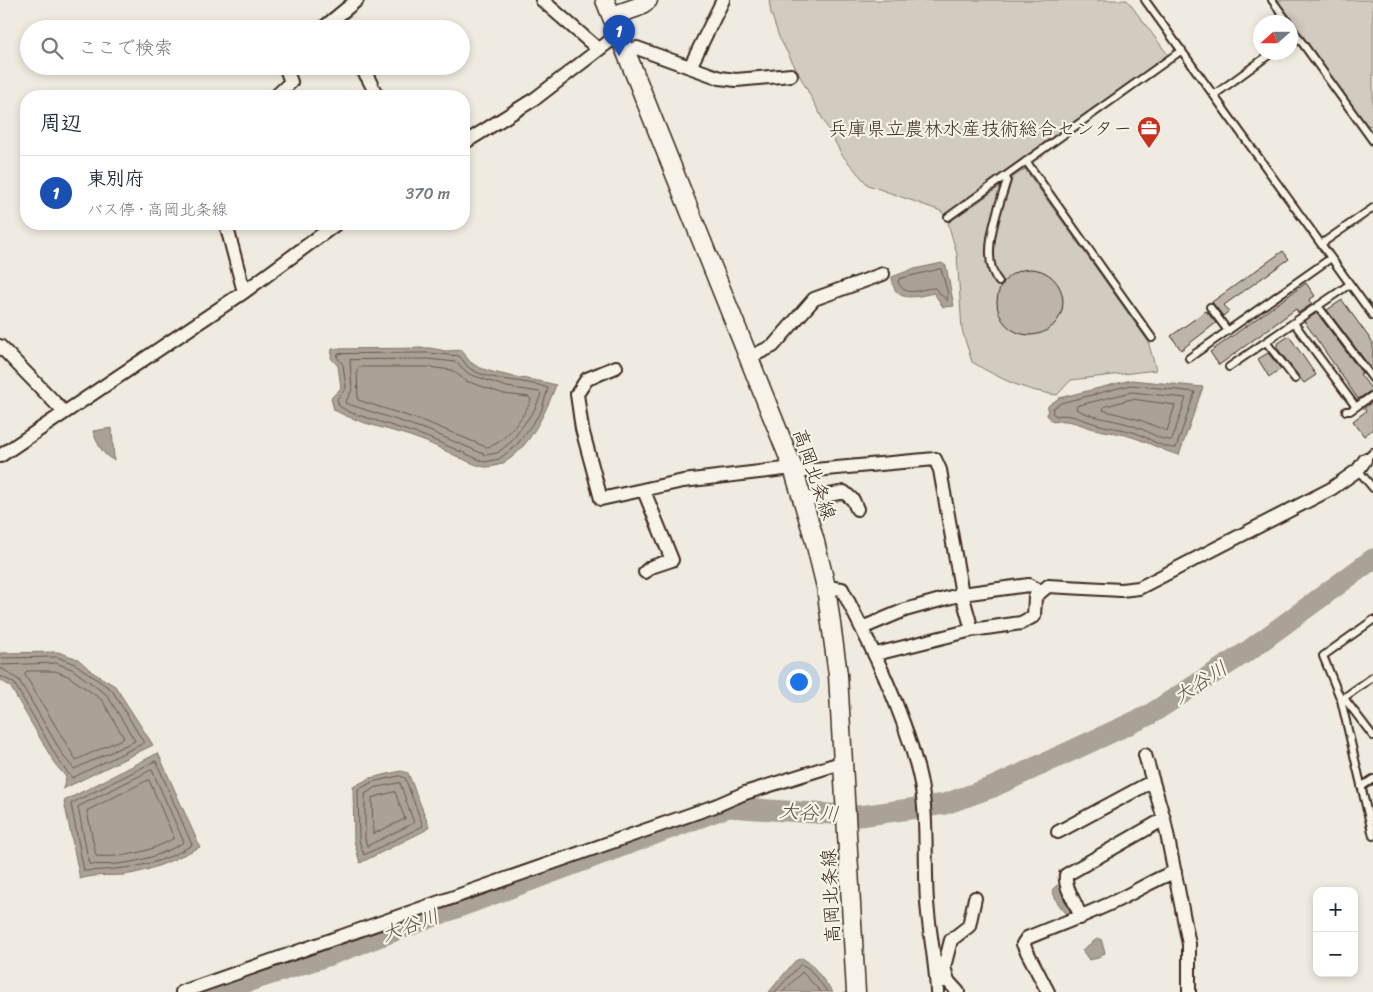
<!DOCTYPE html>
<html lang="ja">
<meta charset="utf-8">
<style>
:root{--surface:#fff;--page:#f2f2f3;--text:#1f2937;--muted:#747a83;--line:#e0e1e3;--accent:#c8321e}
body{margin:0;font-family:Sriracha,"Klee One",sans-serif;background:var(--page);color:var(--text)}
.controls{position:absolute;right:15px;bottom:15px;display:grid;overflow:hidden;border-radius:10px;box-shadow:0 2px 8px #0003}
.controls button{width:45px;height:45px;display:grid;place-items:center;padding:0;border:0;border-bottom:1px solid var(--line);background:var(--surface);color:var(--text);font:25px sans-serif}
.compass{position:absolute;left:1253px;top:15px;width:45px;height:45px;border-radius:50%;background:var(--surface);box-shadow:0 2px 8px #0003;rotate:249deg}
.you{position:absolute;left:798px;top:681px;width:18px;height:18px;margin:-12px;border:4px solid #fff;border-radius:50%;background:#1a73e8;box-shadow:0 0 0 8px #1a73e833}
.badge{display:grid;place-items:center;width:32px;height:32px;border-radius:50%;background:var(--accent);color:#fff;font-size:16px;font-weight:700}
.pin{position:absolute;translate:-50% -41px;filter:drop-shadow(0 1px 2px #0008)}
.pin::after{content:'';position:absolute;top:26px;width:18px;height:15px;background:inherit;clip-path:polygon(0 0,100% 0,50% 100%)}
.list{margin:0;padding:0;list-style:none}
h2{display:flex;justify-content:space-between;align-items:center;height:65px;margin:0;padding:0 20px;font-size:21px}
h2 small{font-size:16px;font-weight:400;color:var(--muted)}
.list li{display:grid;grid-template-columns:32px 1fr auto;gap:15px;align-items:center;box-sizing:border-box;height:75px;padding:0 20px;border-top:1px solid var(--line)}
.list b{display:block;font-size:19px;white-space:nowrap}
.list p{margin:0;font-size:16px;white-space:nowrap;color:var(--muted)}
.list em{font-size:16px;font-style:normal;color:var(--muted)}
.icon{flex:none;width:28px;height:28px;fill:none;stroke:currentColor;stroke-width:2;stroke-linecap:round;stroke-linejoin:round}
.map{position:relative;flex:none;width:1373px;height:992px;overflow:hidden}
.search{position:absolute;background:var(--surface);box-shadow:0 2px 8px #0003;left:20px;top:20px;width:450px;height:55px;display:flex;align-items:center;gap:12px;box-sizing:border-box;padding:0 18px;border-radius:28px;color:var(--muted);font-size:19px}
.panel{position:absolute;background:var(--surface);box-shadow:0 2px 8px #0003;left:20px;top:90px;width:450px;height:140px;border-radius:20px}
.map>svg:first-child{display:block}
</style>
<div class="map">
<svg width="1373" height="992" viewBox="0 0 1373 992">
<rect width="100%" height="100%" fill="#efebe0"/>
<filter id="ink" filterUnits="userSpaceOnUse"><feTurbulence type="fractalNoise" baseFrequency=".02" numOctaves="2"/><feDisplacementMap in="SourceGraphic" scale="10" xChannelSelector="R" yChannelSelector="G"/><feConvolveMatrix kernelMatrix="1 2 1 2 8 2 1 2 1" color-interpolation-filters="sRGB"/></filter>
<g filter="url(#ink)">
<path fill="#d1cbc0" stroke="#867a6f" d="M 769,0 L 1127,0 L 1168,55 L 944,215 L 941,211 L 868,185 L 842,155 L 779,37 L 771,13 Z
M 1276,0 L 1373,0 L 1373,126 L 1367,125 Z
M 1025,169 L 1148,341 L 1156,370 L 1071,380 L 1057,395 C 1023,390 1002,380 972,362 L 962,330 L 957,254 L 948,223 Z"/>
<path fill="#aaa296" stroke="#7e7266" d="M 942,263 L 946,266 L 954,306 L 943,307 L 934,293 C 915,297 893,304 892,277 L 910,270 Z
M 430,348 L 446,351 L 462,350 C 465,354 468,361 472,363 C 486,375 536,379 556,385 C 546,412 521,469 485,467 C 473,466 436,445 421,440 C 393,429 361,425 334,410 L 331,398 L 341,388 L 338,366 L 331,358 L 332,349 Z
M 1131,380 L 1203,387 L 1179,455 C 1163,451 1148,442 1132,437 C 1120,433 1107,432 1094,429 C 1079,425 1069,418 1053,422 L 1047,415 L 1048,406 L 1059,398 Z
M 112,428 L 114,460 C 103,457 96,441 93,431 Z
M 58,652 L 78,659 L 92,672 L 115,686 L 153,745 L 63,789 L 66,777 L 55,764 L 10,686 L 0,680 L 0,653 Z
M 158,753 L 200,847 C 175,859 150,872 123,875 C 108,876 95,874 80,879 L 64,801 Z
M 401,771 L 408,773 L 429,826 L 426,830 L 360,863 L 354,841 L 353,787 L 370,778 Z
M 1057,885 L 1061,888 L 1075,913 L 1069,917 L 1057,902 L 1052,890 Z
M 1097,939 L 1101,939 L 1105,953 L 1098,958 L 1089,960 L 1082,950 Z
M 802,958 L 811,964 L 833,992 L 769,992 L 795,961 Z"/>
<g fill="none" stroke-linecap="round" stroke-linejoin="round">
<path stroke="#675a4e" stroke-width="1" d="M 941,269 L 948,294 L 947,301 L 935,288 C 920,288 906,299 898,282 L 899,279 Z
M 429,353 L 459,356 C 463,359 465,365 469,368 C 489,382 526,379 548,388 L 541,412 L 516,446 L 499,459 L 485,462 L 424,436 L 349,412 L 339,406 L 337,399 L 346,388 L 343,365 L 337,357 L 338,354 Z
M 428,359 L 456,362 L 469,374 L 507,387 L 539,392 L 541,394 L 535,409 L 511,442 L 497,453 L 486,455 L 427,430 L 345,403 L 352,390 L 350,360 Z
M 360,367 L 428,367 L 452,370 L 466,381 L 504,394 L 529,397 L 531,400 C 525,415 503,446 486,447 L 429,423 L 358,400 L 357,370 Z
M 1131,385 L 1195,392 L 1176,448 C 1161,448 1149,438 1136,433 C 1122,428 1107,428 1093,423 C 1080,419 1070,413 1056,416 L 1052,413 L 1053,408 L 1061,403 Z
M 1132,392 L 1186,398 L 1172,440 C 1161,441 1150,432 1139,428 C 1119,419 1095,420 1076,409 L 1077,406 Z
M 1132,399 L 1175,405 L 1167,431 L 1140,420 L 1103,410 L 1104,407 Z
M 0,658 L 57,657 L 75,664 L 112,690 L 144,743 L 72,778 L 59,761 L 14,683 L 0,676
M 0,665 L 56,663 L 72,669 L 107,695 L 135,741 L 74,769 L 64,757 L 19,680 L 1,668 L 0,669
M 27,671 L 55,671 L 68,676 L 102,700 L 124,738 L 76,760 L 25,675 Z
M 156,761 L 192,845 C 157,867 124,869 84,871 L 71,804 Z
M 152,770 L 184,842 C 156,859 122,867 89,864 L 78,807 Z
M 400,776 L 405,778 L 423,826 L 364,855 L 359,840 L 358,790 L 372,782 Z
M 149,780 L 174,838 C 151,852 122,858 96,856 L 87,811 Z
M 400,783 L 414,823 L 367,846 L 365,839 L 365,794 L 374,788 Z
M 395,792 L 405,819 L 373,834 L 372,798 Z
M 775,992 L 801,964 L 808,968 L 828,992
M 783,992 L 802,972 L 821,992"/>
<path stroke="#aaa296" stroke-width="21" d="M 209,992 L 250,981 L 333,954 L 728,807 L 860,816 L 945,804 L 993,787 L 1149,715 L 1248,651 L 1373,559"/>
</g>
<path fill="#bdb5aa" stroke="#3b2a1e" d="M 1283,251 L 1289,259 L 1224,305 L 1229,311 L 1223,316 L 1212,302 Z
M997 302a33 33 0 1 1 66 0a33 33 0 1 1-66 0Z
M 1306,283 L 1315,296 L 1309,300 L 1312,304 L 1298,313 L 1296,309 L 1219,365 L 1210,352 Z
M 1342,300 L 1373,343 L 1373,364 L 1370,367 L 1327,310 Z
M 1206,311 L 1216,323 L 1181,350 L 1171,336 Z
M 1317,313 L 1362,373 L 1360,374 L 1372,390 L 1358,399 L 1304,321 Z
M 1289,336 L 1316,375 L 1304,383 L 1277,348 L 1277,344 Z
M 1268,353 L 1281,369 L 1269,377 L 1258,359 Z
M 1373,401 L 1373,429 L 1364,436 L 1353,421 L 1366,411 L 1364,408 Z"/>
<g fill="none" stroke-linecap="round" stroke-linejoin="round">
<g stroke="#3b2a1e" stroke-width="10">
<path id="lane" d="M 1145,0 L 1373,316
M 1272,0 L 1288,22
M 1290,26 L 1373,141
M 1290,40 L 1297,35
M 1214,95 L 1273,52
M 1026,161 L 1152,338
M 948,217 L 1182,50
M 1321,244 L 1373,208
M 999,282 C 978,258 999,207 1007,180 L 1006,176
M 1318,306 L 1373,379
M 1210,307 L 1228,331
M 1294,323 L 1356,407
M 1266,342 L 1295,379
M 1189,358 L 1331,258
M 1229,367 L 1350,284
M 1346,411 L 1350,411 L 1373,395
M 1365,460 L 1373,452
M 1358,470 L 1373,488
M 1373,620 L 1323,656 L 1341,700 L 1373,836
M 1344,698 L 1373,736
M 1342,699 L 1373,677
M 1361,787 L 1373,779"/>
</g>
<g stroke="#3b2a1e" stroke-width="16">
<path id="street" d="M 542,0 L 598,49
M 322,29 L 357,0
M 626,52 L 637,48 L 720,78 L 736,80 L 791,75
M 360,66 L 368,78 L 377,96
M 690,67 L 723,0
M 276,96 L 291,82 L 285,66
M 464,143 L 536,98 L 619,34
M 226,224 L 244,292
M 0,346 L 64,412
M 750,357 L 773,346 L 814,299 L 883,274
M 616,367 L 587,379 L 577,394 L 582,429 L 601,499 L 683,481 L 793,468
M 0,456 L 244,292 L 336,224
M 795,475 L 804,471 L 935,459 L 940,470 L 962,594 L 972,630
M 644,491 L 672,560 L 651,567 L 645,572
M 803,500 L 844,492 L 853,500 L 857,509
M 826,587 L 842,589 C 872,648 901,705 918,770 C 929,812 924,859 927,902 C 929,932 936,962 937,992
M 862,628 L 905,610 L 962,594 L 1029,585 L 1040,591
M 876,654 L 972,630 L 1021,623 L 1034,616 L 1035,597 L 1048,586 L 1121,590 L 1139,588 L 1331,489 L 1358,470 L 1365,460
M 1145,755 L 1164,819 L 1189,944 L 1189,992
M 1058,832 L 1151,782
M 1080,918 C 1078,903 1064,890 1066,875 L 1164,819
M 941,981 L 948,981 L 958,992
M 948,981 L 944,967 L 951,940 L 969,926 L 975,898
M 182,992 L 715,806 L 745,793 L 844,762
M 1048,992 L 1023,944 L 1027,938 C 1058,925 1089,914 1120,899 C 1139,890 1156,878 1175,872"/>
</g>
<g stroke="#3b2a1e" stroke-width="21">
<path id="secondary" d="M 605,0 L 793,468 L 814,538 L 826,587 L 838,675 L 856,992
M 612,16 L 638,7 L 648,0"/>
</g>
<use href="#lane" stroke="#f7f3e8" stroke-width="6"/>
<use href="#street" stroke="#f7f3e8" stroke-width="12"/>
<use href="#secondary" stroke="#f7f3e8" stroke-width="18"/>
</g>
</g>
<defs>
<g id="office-pin" transform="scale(1.25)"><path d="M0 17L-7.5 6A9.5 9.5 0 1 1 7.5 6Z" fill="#c8321e" stroke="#f7f3e8"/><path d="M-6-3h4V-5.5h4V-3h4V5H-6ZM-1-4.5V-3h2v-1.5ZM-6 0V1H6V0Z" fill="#fff"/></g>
</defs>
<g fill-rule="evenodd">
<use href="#office-pin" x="1149" y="128"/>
</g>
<g text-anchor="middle" stroke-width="4.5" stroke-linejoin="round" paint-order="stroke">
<g font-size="19" fill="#3b2a1e" stroke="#f7f3e8" text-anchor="end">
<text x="1132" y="135">兵庫県立農林水産技術総合センター</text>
</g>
<g font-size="19" fill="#3b2a1e" stroke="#f7f3e8">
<text transform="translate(815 474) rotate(71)" y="7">高岡北条線</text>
<text transform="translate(830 896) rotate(-93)" y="7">高岡北条線</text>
</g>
<g font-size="20" font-style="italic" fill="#625448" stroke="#f7f3e8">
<text transform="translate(1200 682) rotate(-33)" y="7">大谷川</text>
<text transform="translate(809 812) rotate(4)" y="7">大谷川</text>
<text transform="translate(410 925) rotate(-20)" y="7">大谷川</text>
</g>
</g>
</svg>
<div class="controls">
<button>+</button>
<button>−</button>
</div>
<svg class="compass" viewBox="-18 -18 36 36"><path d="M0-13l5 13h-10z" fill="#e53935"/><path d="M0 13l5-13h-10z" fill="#747a83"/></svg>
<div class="you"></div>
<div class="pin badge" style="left:619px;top:56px;background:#1a4fb4">1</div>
<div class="search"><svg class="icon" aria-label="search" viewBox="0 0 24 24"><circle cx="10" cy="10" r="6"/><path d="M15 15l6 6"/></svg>ここで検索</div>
<section class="panel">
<h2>周辺<small></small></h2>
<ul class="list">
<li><span class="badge" style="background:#1a4fb4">1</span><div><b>東別府</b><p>バス停 · 高岡北条線</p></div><em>370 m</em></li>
</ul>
</section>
</div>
